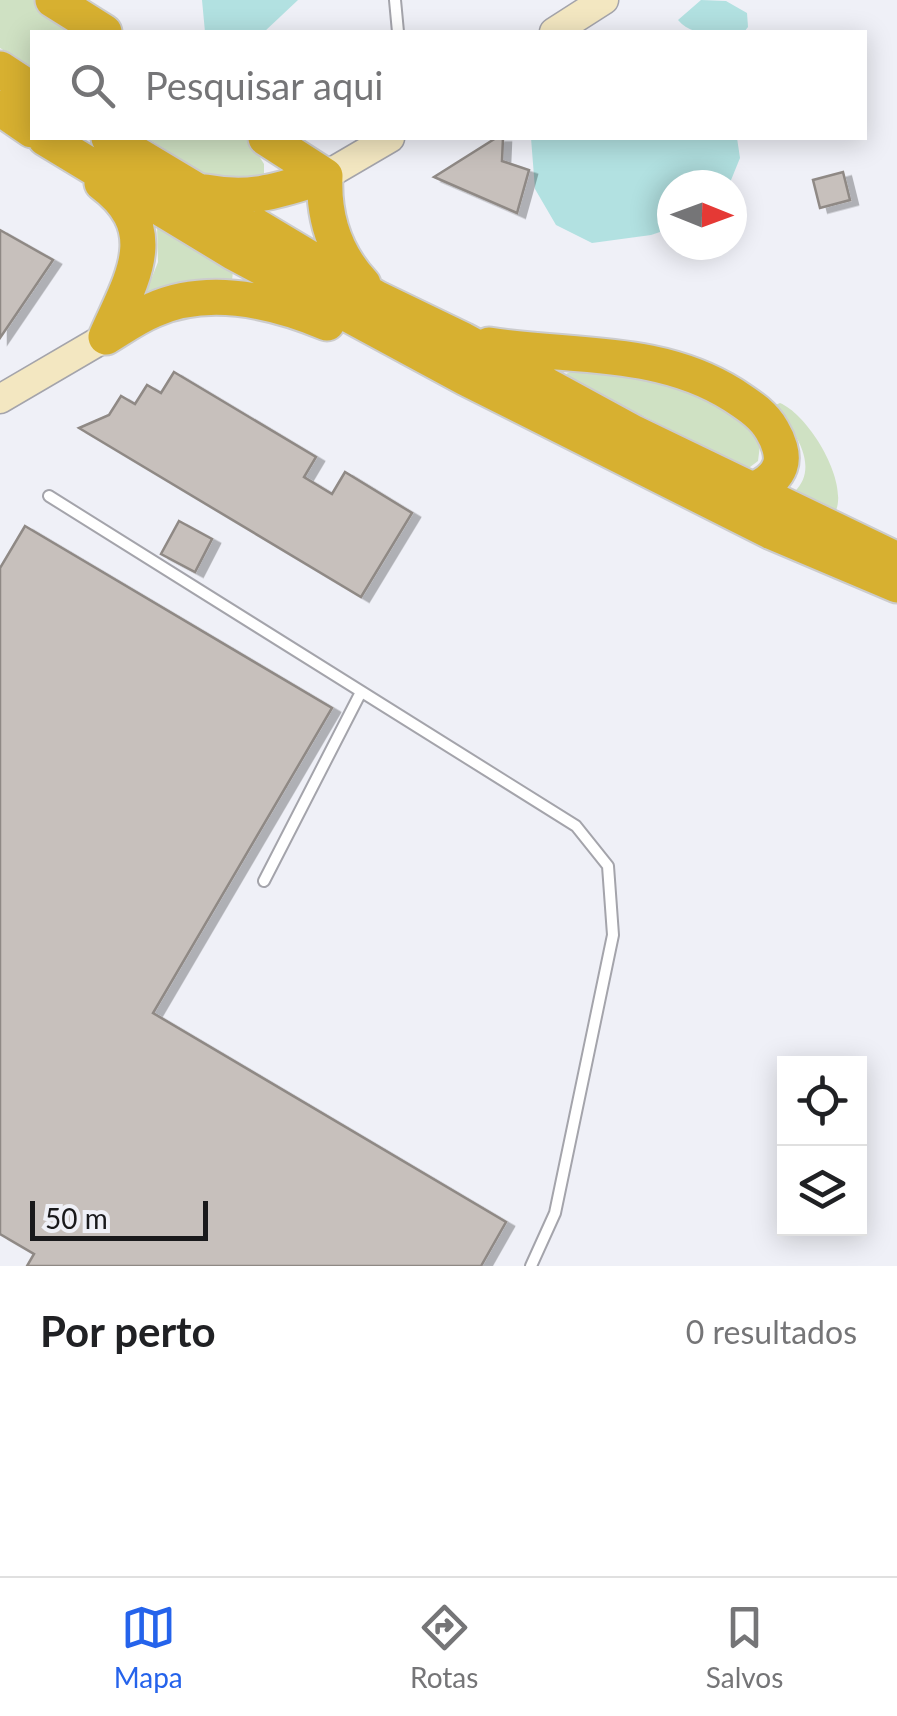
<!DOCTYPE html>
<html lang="pt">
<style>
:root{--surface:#fff;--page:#f6f6f6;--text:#202124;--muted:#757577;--line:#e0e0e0;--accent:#2563eb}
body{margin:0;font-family:Lato,sans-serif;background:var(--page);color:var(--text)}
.controls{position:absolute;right:30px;bottom:30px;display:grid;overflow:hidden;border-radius:0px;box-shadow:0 5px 25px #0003}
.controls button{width:90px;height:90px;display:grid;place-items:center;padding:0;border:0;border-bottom:2px solid var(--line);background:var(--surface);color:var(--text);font:50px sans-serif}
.compass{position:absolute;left:657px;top:170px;width:90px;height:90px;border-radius:50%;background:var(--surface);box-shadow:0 5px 25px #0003;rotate:91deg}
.scale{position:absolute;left:30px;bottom:25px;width:178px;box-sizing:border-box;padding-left:10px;border:5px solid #19191b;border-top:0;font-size:28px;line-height:35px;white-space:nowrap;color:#19191b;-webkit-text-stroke:8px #eff0f7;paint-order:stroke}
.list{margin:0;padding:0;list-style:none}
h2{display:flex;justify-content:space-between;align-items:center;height:130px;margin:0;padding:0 40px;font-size:42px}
h2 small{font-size:32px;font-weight:400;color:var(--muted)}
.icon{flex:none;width:55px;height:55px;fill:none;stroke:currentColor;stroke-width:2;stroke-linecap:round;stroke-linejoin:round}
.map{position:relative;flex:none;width:897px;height:1266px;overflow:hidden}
.search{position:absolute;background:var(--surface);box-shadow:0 5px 25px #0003;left:30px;right:30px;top:30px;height:110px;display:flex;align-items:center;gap:25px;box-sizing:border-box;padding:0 35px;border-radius:0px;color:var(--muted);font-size:38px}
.sheet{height:310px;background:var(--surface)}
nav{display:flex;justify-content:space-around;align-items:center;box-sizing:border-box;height:140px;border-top:2px solid var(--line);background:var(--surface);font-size:28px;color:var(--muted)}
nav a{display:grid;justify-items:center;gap:5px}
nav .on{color:var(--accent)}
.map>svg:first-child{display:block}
</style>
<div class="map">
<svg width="897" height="1266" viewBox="0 0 897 1266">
<defs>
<filter id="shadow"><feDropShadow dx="8" dy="4.5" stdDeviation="0" flood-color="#0004"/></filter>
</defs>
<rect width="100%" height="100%" fill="#eff0f7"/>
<path fill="#cfe1c3" d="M 0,0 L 35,0 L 86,32 L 32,32 L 32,68 L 0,48 Z
M 147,138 L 248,138 L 264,164 L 264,179 L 214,180 Z
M 157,224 L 233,271 L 232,281 L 145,295 L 158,262 Z
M 572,371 L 658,378 L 727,405 L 761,437 L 758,461 L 750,467 L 744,467 L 568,378 L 566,374 Z
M 780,403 C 809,415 850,483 835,513 L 794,492 C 822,466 792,427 773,406 Z"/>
<path fill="#b2e1e1" d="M 202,0 L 298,0 L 264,32 L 205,32 Z
M 701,0 L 726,1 L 747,13 L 748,27 L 744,32 C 721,32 694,39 678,20 Z
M 531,138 L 737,138 L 740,158 L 729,185 L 672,185 L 672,228 L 651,235 L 592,243 L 556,225 L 535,189 Z"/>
<path fill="#c7c0bc" stroke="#8f8985" stroke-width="2.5" filter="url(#shadow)" d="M 496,138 L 503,138 L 502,161 L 529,170 L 517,213 L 434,177 Z
M 843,172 L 850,200 L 820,208 L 813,180 Z
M 0,230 L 53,260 L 0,338 Z
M 174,372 L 316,457 L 304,477 L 332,494 L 345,472 L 412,513 L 361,597 L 79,428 L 109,415 L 121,396 L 135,404 L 147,385 L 161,393 Z
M 179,521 L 212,539 L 195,572 L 161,554 Z
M 25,526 L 332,708 L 153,1013 L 506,1222 L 481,1266 L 27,1266 L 34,1254 L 0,1234 L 0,568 Z"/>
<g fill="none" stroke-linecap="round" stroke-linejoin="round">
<g stroke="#a4a4ab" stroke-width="14">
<path id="lane" d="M 395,0 L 398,32
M 49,496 L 576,826 L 608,866 L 613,935 L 555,1213 L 531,1266
M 264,881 L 361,692"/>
</g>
<g stroke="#a4a4ab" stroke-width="31">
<path id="secondary" d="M 554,32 L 604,0
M 325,176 L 390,138
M 0,399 L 106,337"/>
</g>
<g stroke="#cccccd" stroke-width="39">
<path id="highway" d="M 53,0 L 104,32
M 0,69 L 32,90
M 0,108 L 32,130
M 45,138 L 233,252 L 466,378 L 772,532 L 897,585
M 109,138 L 376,298 L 463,340 L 634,433 L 897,560
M 266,138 L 325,176
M 325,176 C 323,217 334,253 363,284
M 102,183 C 165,230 131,280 106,337
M 205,192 C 253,201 280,190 325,176
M 106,337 C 121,328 136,317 153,310 C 209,285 274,301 327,323
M 489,345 C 572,358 659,348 733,395 C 748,405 763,414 772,430 C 778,440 784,455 780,466 C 774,483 753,491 737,495"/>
</g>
<use href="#lane" stroke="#fff" stroke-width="10"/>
<use href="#secondary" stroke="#f3e7c1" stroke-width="28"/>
<use href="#highway" stroke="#d7b030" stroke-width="35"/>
</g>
</svg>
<div class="controls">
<button><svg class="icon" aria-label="locate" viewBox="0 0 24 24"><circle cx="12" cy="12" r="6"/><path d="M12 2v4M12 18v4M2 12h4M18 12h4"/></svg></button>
<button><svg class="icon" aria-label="layers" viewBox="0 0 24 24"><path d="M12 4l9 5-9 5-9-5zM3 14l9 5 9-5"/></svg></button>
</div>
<svg class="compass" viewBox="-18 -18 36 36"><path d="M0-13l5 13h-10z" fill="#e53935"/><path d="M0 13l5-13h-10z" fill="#757577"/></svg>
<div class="scale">50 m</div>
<div class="search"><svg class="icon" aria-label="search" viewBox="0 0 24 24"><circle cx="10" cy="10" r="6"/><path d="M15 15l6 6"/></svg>Pesquisar aqui</div>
</div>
<section class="sheet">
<h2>Por perto<small>0 resultados</small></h2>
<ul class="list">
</ul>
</section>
<nav>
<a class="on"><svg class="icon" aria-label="map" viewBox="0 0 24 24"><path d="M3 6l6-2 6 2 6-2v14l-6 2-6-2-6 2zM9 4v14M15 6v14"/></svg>Mapa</a>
<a><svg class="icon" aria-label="directions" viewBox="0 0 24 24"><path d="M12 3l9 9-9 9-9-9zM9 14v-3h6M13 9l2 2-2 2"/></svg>Rotas</a>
<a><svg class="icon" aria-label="saved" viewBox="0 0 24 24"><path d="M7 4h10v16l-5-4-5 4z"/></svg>Salvos</a>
</nav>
